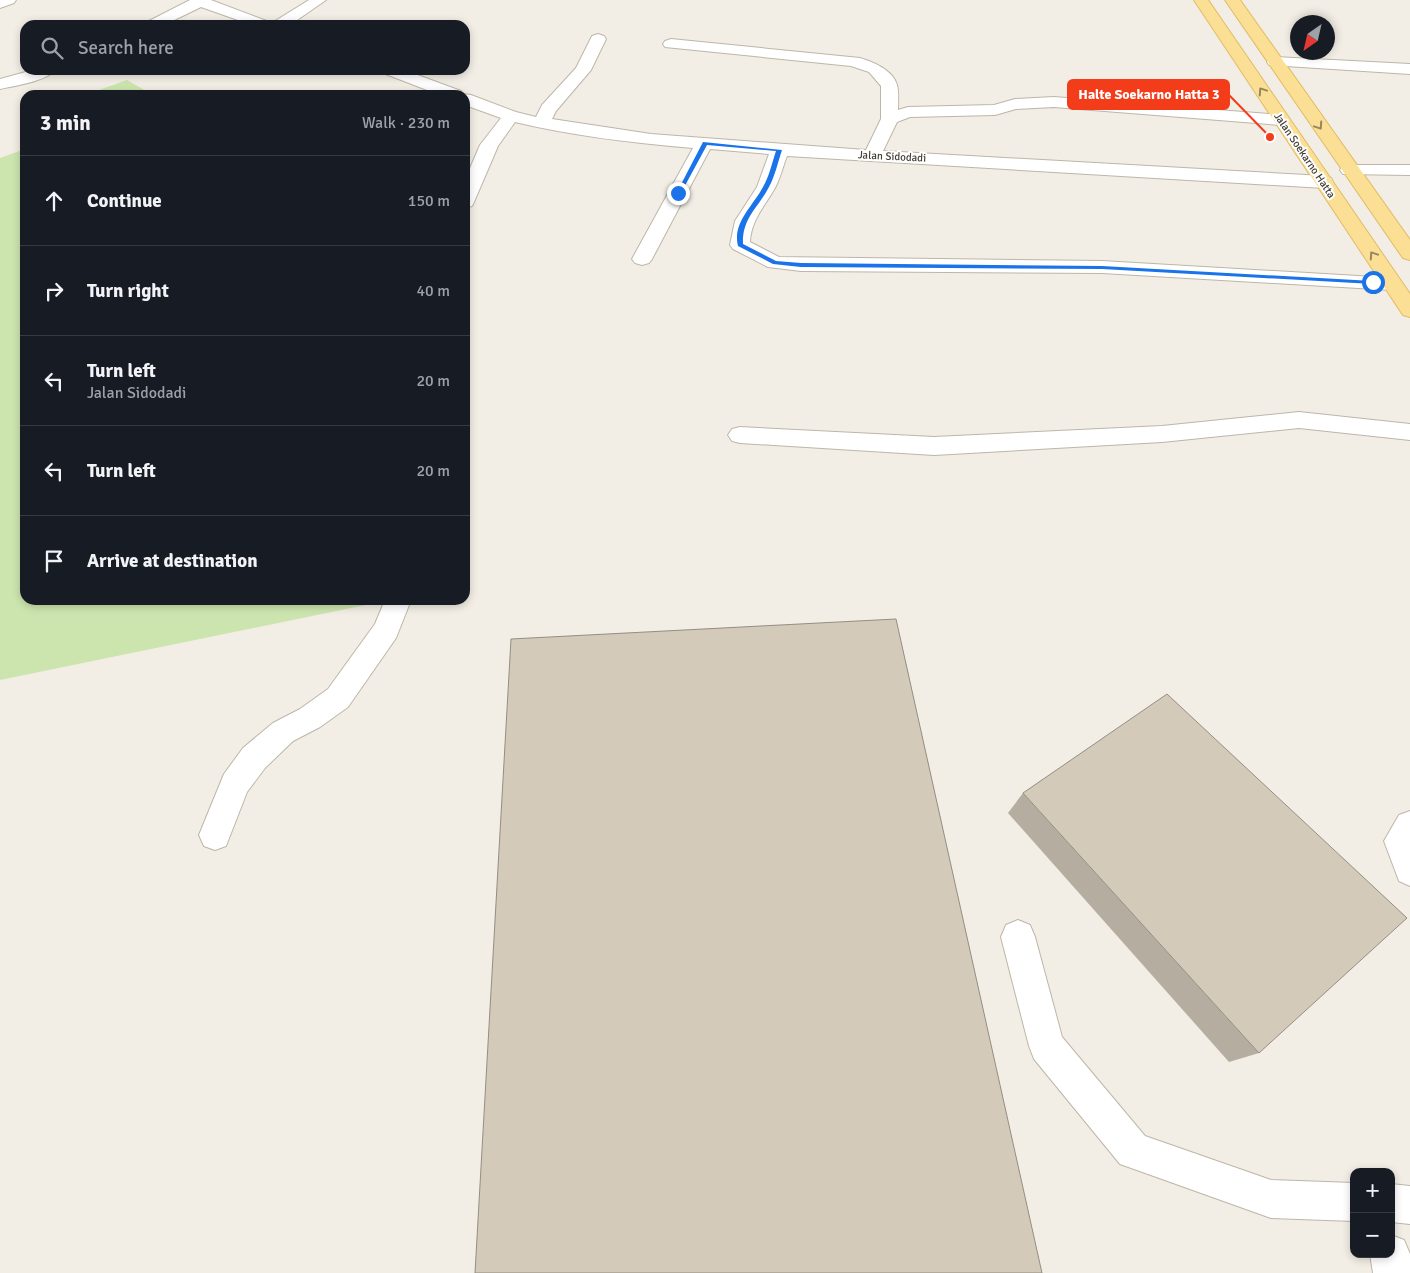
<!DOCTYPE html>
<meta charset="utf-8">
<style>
:root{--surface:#171b24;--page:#20242c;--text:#f1f3f6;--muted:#9ea1a6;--line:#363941}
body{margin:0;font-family:Signika,sans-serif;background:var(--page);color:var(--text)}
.controls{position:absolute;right:15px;bottom:15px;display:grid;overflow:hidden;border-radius:10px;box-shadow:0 2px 8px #0003}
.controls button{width:45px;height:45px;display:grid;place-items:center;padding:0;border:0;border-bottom:1px solid var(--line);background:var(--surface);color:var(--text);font:25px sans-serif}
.compass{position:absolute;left:1290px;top:15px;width:45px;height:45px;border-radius:50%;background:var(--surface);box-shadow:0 2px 8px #0003;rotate:214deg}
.stop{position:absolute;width:15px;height:15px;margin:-11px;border:4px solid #1a73e8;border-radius:50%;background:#fff}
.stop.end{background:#1a73e8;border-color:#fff;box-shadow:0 1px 5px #0008}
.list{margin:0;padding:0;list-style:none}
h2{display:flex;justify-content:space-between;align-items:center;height:65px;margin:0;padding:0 20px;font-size:21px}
h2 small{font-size:16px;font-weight:400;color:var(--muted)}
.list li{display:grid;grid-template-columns:32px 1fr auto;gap:15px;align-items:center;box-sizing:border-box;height:90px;padding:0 20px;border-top:1px solid var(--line)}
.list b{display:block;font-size:19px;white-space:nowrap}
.list p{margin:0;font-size:16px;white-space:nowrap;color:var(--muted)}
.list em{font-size:16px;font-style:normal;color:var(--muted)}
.icon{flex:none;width:28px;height:28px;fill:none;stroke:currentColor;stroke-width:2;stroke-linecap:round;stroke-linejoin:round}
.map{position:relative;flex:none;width:1410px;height:1273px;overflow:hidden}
.search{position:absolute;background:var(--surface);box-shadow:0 2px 8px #0003;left:20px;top:20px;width:450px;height:55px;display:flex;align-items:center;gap:12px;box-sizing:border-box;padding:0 18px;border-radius:15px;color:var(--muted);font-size:19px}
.panel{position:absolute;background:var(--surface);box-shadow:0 2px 8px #0003;left:20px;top:90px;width:450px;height:515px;border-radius:15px}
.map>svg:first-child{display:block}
</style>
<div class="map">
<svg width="1410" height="1273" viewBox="0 0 1410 1273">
<rect width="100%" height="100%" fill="#f2eee5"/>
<path fill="#cce5ae" d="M 127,80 L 153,95 L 85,95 Z
M 25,149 L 25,600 L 385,601 L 0,680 L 0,158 Z"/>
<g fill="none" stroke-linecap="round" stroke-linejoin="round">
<g stroke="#bdb6a8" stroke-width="2">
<path id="minor" d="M 0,0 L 16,0 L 14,3 L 0,8 Z
M 190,0 L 211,0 L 272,23 L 309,0 L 326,0 L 290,25 L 252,25 L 201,7 L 164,25 L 144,25 L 147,22 Z
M 598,34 L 604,36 L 606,39 L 591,70 L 556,111 L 552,119 L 651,134 L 866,150 L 881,119 L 881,86 L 869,72 L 851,66 L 665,47 L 663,44 L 665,41 L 671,39 L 860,58 C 873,62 893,70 897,85 C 899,92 898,102 898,110 L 908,107 L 994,105 L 1015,99 L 1054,97 L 1281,115 L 1287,116 L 1290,120 L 1287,124 L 1281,125 L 1054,107 L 1016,109 L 995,115 L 910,117 L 897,122 L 883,151 L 1324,176 L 1331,178 L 1333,182 L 1331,186 L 1324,188 L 787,156 C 783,166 781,176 776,186 C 766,205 751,219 750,242 L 779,257 L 1102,261 L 1392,278 L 1399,279 L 1402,284 L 1399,289 L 1392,290 L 1102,273 L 801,271 L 768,267 L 733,249 L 730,245 L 735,221 L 757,187 L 769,154 L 710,149 L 652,259 L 649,263 L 642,265 L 635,263 L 632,259 L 693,148 C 634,143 573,136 515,122 L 498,146 L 474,202 L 472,206 L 465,208 L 465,180 L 480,145 L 501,118 L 465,105 L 465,95 L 440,95 L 383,73 L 381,70 L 404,70 L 461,91 L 463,94 L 471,95 L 516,112 L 536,117 L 542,105 L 576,68 L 592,36 Z
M 1275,57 L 1410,64 L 1410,74 L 1269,65 L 1267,62 L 1269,59 Z
M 33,70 L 55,70 C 47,81 14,86 0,89 L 0,79 Z
M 1349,165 L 1410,165 L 1410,175 L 1343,174 L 1340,170 L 1343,166 Z
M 1299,412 L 1410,424 L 1410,440 L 1299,428 L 1162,442 L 934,455 L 740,443 L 732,441 L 728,435 L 732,429 L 740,427 L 934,437 L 1162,426 Z
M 385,600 L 411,600 L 396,638 L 348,707 L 320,727 L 293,741 L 265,768 L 247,792 L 226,846 L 215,850 L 204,846 L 199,835 L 224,774 L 243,748 L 273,723 L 300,709 L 328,689 L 375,624 Z
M 1410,811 L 1410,886 L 1399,881 L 1384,841 L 1399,815 Z
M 1018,920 L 1030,925 L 1035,937 L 1062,1037 L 1145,1136 L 1271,1180 L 1354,1183 L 1354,1221 L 1271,1218 L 1120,1164 L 1034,1059 L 1029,1046 L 1001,937 L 1006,925 Z
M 1391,1184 L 1410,1186 L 1410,1224 L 1391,1222 Z
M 1391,1235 L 1404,1240 L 1410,1254 L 1410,1273 L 1373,1273 L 1370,1254 L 1391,1254 Z"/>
</g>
<g stroke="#e0bc65" stroke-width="2">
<path id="major" d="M 1194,0 L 1208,0 L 1410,294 L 1410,317 L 1403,315 Z
M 1225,0 L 1240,0 L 1410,240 L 1410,260 L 1403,258 Z"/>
</g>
<use href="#minor" fill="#fff" fill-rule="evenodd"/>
<use href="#major" fill="#fbdf94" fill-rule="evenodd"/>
</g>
<path fill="#b5aea0" d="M 1023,793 L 1259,1053 L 1229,1062 L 1008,813 Z"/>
<path fill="#d3caba" stroke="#948d82" d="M 896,619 L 1042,1273 L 475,1273 L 511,639 Z
M 1167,694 L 1407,918 L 1259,1053 L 1023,793 Z"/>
<defs><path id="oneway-chevron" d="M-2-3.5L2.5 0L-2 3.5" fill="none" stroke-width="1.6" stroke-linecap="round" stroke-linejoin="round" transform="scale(1.25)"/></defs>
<g stroke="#968660">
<use href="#oneway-chevron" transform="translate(1262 91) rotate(-124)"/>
<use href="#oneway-chevron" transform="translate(1319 126) rotate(56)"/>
<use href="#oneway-chevron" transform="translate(1373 255) rotate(-124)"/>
</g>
<path fill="#1a73e8" d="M 703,142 L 782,150 C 778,162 775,176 769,187 C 758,208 742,218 743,244 L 776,261 L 801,263 L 1102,266 L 1373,281 L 1376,282 L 1373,284 L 1102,269 L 801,267 L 773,264 L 738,246 C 732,223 753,206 763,187 C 769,177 772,163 776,151 L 707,145 L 681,193 L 676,194 Z"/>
<g text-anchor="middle" stroke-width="4" stroke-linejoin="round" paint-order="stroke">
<g font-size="11" fill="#443e35" stroke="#fff">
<text transform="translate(1305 155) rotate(56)" y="4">Jalan Soekarno Hatta</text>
<text transform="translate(892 156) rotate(3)" y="4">Jalan Sidodadi</text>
</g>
</g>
<path fill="none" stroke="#f33c1a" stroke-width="2" d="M1270 137L1229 95"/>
<circle fill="#f33c1a" stroke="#fff" stroke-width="2" cx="1270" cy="137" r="5"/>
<rect fill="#f33c1a" stroke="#f33c1a" stroke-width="2" x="1068" y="80" width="161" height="29" rx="5"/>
<g font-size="14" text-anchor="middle" font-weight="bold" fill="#fff">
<text x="1149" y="99">Halte Soekarno Hatta 3</text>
</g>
</svg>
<div class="controls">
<button>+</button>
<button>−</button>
</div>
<svg class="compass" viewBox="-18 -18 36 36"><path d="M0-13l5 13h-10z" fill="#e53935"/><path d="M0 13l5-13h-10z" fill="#9ea1a6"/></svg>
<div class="stop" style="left:1373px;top:282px"></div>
<div class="stop end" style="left:678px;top:193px"></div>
<div class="search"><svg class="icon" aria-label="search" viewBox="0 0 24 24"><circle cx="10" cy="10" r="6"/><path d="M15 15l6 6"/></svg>Search here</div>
<section class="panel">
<h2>3 min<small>Walk · 230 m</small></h2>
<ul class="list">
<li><svg class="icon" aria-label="ahead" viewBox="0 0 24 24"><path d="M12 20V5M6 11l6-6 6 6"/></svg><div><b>Continue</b></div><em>150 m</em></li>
<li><svg class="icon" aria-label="right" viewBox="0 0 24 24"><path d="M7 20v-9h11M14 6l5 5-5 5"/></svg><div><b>Turn right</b></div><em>40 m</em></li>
<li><svg class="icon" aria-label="left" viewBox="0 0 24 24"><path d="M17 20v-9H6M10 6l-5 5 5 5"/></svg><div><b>Turn left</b><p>Jalan Sidodadi</p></div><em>20 m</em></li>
<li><svg class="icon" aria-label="left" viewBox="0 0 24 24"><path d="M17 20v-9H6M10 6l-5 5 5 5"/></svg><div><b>Turn left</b></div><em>20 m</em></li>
<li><svg class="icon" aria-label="arrive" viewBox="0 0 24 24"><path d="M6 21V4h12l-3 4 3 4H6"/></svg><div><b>Arrive at destination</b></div></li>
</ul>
</section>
</div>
